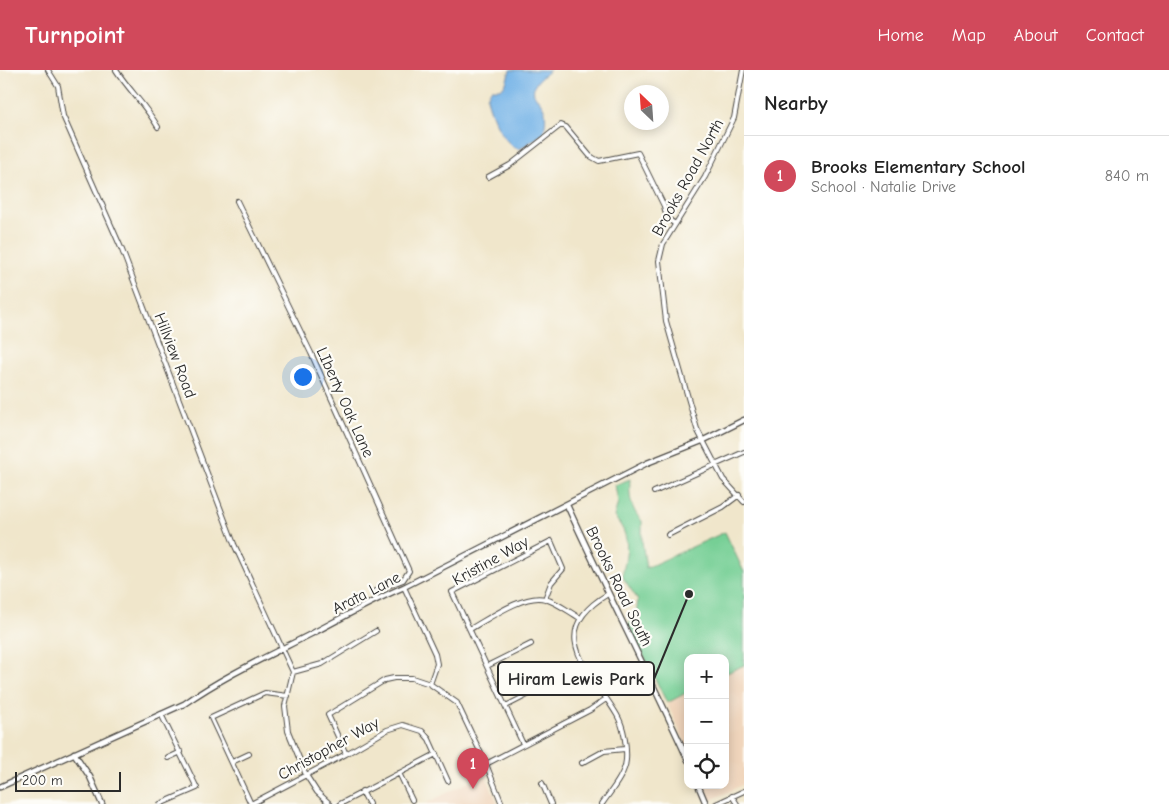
<!DOCTYPE html>
<meta charset="utf-8">
<style>
:root{--surface:#fff;--page:#f2f2f2;--text:#222;--muted:#767676;--line:#e0e0e0;--accent:#d1495b}
body{margin:0;font-family:"Comic Neue",sans-serif;background:var(--page);color:var(--text)}
.controls{position:absolute;right:15px;bottom:15px;display:grid;overflow:hidden;border-radius:10px;box-shadow:0 2px 12px #0003}
.controls button{width:45px;height:45px;display:grid;place-items:center;padding:0;border:0;border-bottom:1px solid var(--line);background:var(--surface);color:var(--text);font:25px sans-serif}
.compass{position:absolute;left:624px;top:15px;width:45px;height:45px;border-radius:50%;background:var(--surface);box-shadow:0 2px 12px #0003;rotate:335deg}
.scale{position:absolute;left:15px;bottom:12px;width:106px;box-sizing:border-box;padding-left:5px;border:2px solid #2b2b2b;border-top:0;font-size:14px;line-height:18px;white-space:nowrap;color:#2b2b2b;-webkit-text-stroke:4px #fdfcf7;paint-order:stroke}
.you{position:absolute;left:302px;top:306px;width:18px;height:18px;margin:-12px;border:4px solid #fff;border-radius:50%;background:#1a73e8;box-shadow:0 0 0 8px #1a73e833}
.badge{display:grid;place-items:center;width:32px;height:32px;border-radius:50%;background:var(--accent);color:#fff;font-size:16px;font-weight:700}
.pin{position:absolute;translate:-50% -41px;filter:drop-shadow(0 1px 2px #0008)}
.pin::after{content:'';position:absolute;top:26px;width:18px;height:15px;background:inherit;clip-path:polygon(0 0,100% 0,50% 100%)}
.list{margin:0;padding:0;list-style:none}
h2{display:flex;justify-content:space-between;align-items:center;height:65px;margin:0;padding:0 20px;font-size:21px}
h2 small{font-size:16px;font-weight:400;color:var(--muted)}
.list li{display:grid;grid-template-columns:32px 1fr auto;gap:15px;align-items:center;box-sizing:border-box;height:80px;padding:0 20px;border-top:1px solid var(--line)}
.list b{display:block;font-size:19px;white-space:nowrap}
.list p{margin:0;font-size:16px;white-space:nowrap;color:var(--muted)}
.list em{font-size:16px;font-style:normal;color:var(--muted)}
.icon{flex:none;width:28px;height:28px;fill:none;stroke:currentColor;stroke-width:2;stroke-linecap:round;stroke-linejoin:round}
.map{position:relative;flex:none;width:744px;height:734px;overflow:hidden}
header{display:flex;align-items:center;gap:30px;box-sizing:border-box;height:70px;padding:0 25px;background:var(--accent);color:#fff}
header strong{font-size:24px}
nav{display:flex;gap:28px;margin-inline-start:auto;font-size:18px}
main{display:flex}
aside{flex:1;background:var(--surface)}
.map>svg:first-child{display:block}
</style>
<header>
<strong>Turnpoint</strong>
<nav><a>Home</a><a>Map</a><a>About</a><a>Contact</a></nav>
</header>
<main>
<div class="map">
<svg width="744" height="734" viewBox="0 0 744 734">
<rect width="100%" height="100%" fill="#fdfcf7"/>
<filter id="ink" filterUnits="userSpaceOnUse"><feTurbulence type="fractalNoise" baseFrequency=".02" numOctaves="2"/><feDisplacementMap in="SourceGraphic" scale="10" xChannelSelector="R" yChannelSelector="G"/><feConvolveMatrix kernelMatrix="1 2 1 2 8 2 1 2 1" color-interpolation-filters="sRGB"/></filter>
<filter id="wash" filterUnits="userSpaceOnUse"><feTurbulence type="fractalNoise" baseFrequency=".0096" numOctaves="4" result="noise"/><feDisplacementMap in="SourceGraphic" scale="20" xChannelSelector="R" yChannelSelector="G"/><feGaussianBlur stdDeviation="1.12" result="paint"/><feColorMatrix in="noise" values="0 0 0 0 0 0 0 0 0 0 0 0 0 0 0 0 0 1.4 0 .05"/><feComposite in="paint" operator="in"/></filter>
<g filter="url(#wash)">
<rect width="100%" height="100%" fill="#f0e6cb"/>
<path fill="#f0d5bc" d="M 744,595 L 744,714 L 711,730 L 704,715 L 725,715 L 725,604 Z
M 688,622 L 688,679 L 667,633 Z
M 485,704 L 498,734 L 425,734 Z"/>
<path fill="#76cf95" stroke="#507d60" d="M 630,409 C 629,426 630,438 642,451 L 642,471 L 646,498 L 725,462 L 744,502 L 744,595 L 725,604 L 725,588 L 688,588 L 688,622 L 667,633 L 628,554 L 636,546 L 638,530 L 622,506 C 627,483 632,466 614,447 L 618,432 L 615,415 Z"/>
<path fill="#74b3e7" stroke="#506f89" d="M 510,0 L 550,0 C 543,6 529,15 535,26 C 538,30 542,33 544,39 C 547,48 545,54 544,63 L 520,79 C 505,79 489,41 487,27 L 491,19 L 501,19 L 506,13 Z"/>
</g>
<g filter="url(#ink)">
<g fill="none" stroke-linecap="round" stroke-linejoin="round">
<g stroke="#494743" stroke-width="6">
<path id="minor" d="M 48,0 L 58,16 L 63,46 L 122,180 L 234,474 L 293,602 L 285,636 L 288,661 L 306,705 L 317,722 L 330,734
M 116,0 C 129,20 146,36 158,57
M 743,0 L 734,48 L 705,107 L 663,174 L 659,191 L 666,251 L 697,359 L 723,409 L 744,432
M 488,107 L 510,95 L 561,55 L 566,57 L 590,86 L 599,91 L 638,83 L 664,136 L 667,148 L 675,154
M 237,131 L 311,283 L 409,501 L 403,510 L 375,521 L 376,529
M 654,422 L 744,382
M 668,465 L 723,437 L 739,425
M 404,517 L 435,584 L 437,594 L 430,614
M 470,559 C 488,549 525,523 545,529 C 557,532 569,542 580,548
M 487,596 L 531,574
M 293,602 L 322,594 L 376,561
M 288,626 L 265,623 L 211,648 L 251,734 L 346,684 L 387,660 L 403,655 L 422,661 L 429,669 L 448,711
M 506,636 L 543,617
M 523,674 L 452,522 L 551,471 L 563,499 L 551,513 L 545,529
M 346,684 L 328,645 L 385,610 L 394,608 L 412,608 L 430,614 L 457,633 L 486,694 L 502,734
M 168,688 L 181,682
M 232,692 L 249,684
M 582,693 L 604,681 L 625,679
M 486,694 L 590,640 L 606,629
M 399,703 L 412,730
M 542,713 L 551,734
M 362,721 L 369,734
M 732,726 L 737,734
M 160,734 L 197,718 L 161,644
M 340,734 L 436,684
M 602,734 C 610,722 625,705 626,690 C 627,676 624,657 617,645 C 592,602 542,563 608,524
M 716,734 L 744,721"/>
</g>
<g stroke="#494743" stroke-width="7">
<path id="tertiary" d="M 567,435 C 606,521 649,604 688,690
M 74,683 L 90,707 L 102,734
M 698,715 L 706,734
M 0,717 L 184,634 C 224,606 268,586 311,564 C 342,548 371,531 404,517 L 647,393 L 702,371 L 744,350"/>
</g>
<use href="#minor" stroke="#fff" stroke-width="4"/>
<use href="#tertiary" stroke="#fff" stroke-width="4.5"/>
</g>
</g>
<g text-anchor="middle" stroke-width="4.5" stroke-linejoin="round" paint-order="stroke">
<g font-size="16" fill="#2b2b2b" stroke="#fdfcf7">
<text transform="translate(687 107) rotate(-61)" y="6">Brooks Road North</text>
<text transform="translate(176 285) rotate(69)" y="6">Hillview Road</text>
<text transform="translate(346 332) rotate(66)" y="6">LIberty Oak Lane</text>
<text transform="translate(490 490) rotate(-29)" y="6">Kristine Way</text>
<text transform="translate(620 516) rotate(64)" y="6">Brooks Road South</text>
<text transform="translate(366 522) rotate(-27)" y="6">Arata Lane</text>
<text transform="translate(328 678) rotate(-29)" y="6">Christopher Way</text>
</g>
</g>
<path fill="none" stroke="#2b2b2b" stroke-width="2" d="M689 524L654 609"/>
<circle fill="#2b2b2b" stroke="#fdfcf7" stroke-width="2" cx="689" cy="524" r="5"/>
<rect fill="#fdfcf7" stroke="#2b2b2b" stroke-width="2" x="498" y="592" width="156" height="33" rx="5"/>
<g font-size="18" text-anchor="middle" font-weight="bold" fill="#2b2b2b">
<text x="576" y="615">Hiram Lewis Park</text>
</g>
</svg>
<div class="controls">
<button>+</button>
<button>−</button>
<button><svg class="icon" aria-label="locate" viewBox="0 0 24 24"><circle cx="12" cy="12" r="6"/><path d="M12 2v4M12 18v4M2 12h4M18 12h4"/></svg></button>
</div>
<svg class="compass" viewBox="-18 -18 36 36"><path d="M0-13l5 13h-10z" fill="#e53935"/><path d="M0 13l5-13h-10z" fill="#767676"/></svg>
<div class="scale">200 m</div>
<div class="you"></div>
<div class="pin badge" style="left:473px;top:719px">1</div>
</div>
<aside>
<h2>Nearby<small></small></h2>
<ul class="list">
<li><span class="badge">1</span><div><b>Brooks Elementary School</b><p>School · Natalie Drive</p></div><em>840 m</em></li>
</ul>
</aside>
</main>
